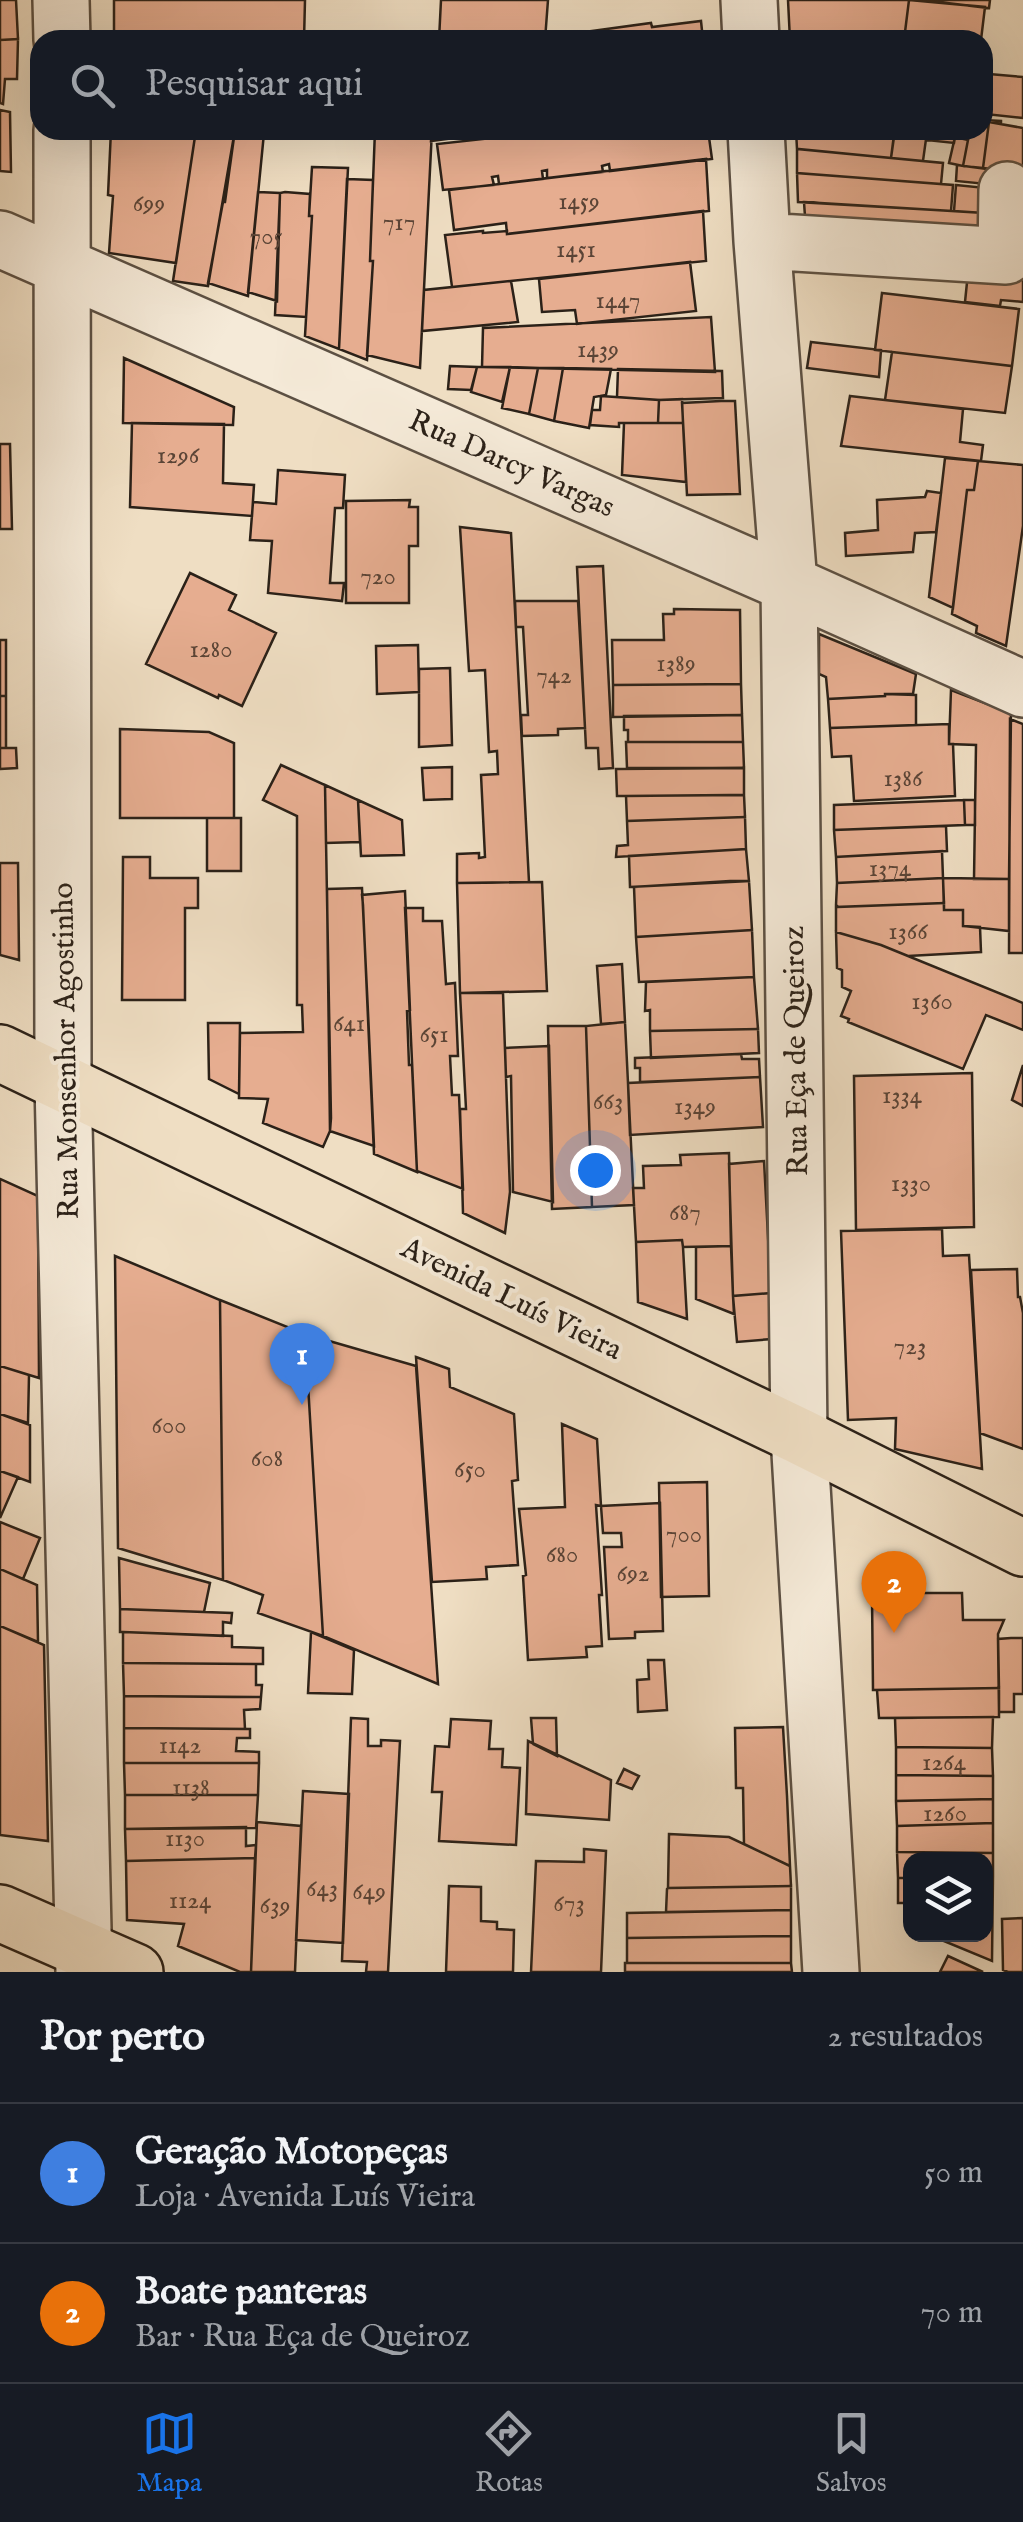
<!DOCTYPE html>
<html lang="pt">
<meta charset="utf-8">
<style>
:root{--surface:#171b24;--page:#242831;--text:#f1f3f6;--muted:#9ea1a6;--line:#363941;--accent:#1a73e8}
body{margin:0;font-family:"IM FELL English",serif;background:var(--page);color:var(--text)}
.controls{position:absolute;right:30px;bottom:30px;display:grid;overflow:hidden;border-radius:20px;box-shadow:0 10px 40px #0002}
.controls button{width:90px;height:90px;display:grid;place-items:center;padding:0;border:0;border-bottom:2px solid var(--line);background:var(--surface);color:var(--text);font:50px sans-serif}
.you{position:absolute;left:595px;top:1170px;width:35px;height:35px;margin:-25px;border:8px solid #fff;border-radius:50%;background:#1a73e8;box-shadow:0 0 0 15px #1a73e833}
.badge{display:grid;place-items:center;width:65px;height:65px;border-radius:50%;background:var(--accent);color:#fff;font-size:32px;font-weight:700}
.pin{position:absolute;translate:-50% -82px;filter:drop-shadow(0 2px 5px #0008)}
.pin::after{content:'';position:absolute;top:52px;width:35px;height:30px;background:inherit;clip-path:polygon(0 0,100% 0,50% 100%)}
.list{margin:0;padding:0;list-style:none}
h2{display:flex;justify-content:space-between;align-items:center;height:130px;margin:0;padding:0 40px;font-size:42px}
h2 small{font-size:32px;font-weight:400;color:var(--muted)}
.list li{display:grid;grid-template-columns:65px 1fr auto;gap:30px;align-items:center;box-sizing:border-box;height:140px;padding:0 40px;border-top:2px solid var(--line)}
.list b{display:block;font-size:38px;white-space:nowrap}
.list p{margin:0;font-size:32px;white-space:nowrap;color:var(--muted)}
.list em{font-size:32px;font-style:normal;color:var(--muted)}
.icon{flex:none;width:55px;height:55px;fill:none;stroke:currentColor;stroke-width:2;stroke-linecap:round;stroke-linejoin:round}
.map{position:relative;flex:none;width:1023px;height:1972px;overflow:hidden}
.search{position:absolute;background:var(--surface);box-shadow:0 10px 40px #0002;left:30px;right:30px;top:30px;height:110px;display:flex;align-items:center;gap:25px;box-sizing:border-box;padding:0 35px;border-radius:30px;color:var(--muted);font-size:38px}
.sheet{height:410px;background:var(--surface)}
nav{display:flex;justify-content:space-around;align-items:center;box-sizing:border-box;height:140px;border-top:2px solid var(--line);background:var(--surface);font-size:28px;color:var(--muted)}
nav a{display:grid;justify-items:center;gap:5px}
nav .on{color:var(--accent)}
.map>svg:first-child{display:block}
</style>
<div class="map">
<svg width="1023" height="1972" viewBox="0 0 1023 1972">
<rect width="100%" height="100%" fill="#efdec3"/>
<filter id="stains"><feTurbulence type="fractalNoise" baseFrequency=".002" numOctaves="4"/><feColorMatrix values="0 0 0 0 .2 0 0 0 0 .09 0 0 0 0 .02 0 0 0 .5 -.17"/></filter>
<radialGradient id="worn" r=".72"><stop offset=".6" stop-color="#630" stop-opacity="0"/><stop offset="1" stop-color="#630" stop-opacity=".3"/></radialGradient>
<path fill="#e6ad90" stroke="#2b2118" stroke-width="2.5" d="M 0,0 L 16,0 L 18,39 L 0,40 Z
M 114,0 L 305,0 L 304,40 L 114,40 Z
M 441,0 L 548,0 L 545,40 L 439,40 Z
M 788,0 L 909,0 L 904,40 L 790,40 Z
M 909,0 L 985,7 L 981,40 L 904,40 Z
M 922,0 L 990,0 L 989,8 Z
M 701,21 L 703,40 L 556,40 L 555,36 L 651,23 L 652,27 Z
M 18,39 L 17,79 L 5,79 L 3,104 L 0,103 L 0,40 Z
M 989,74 L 1023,77 L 1023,118 L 985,114 Z
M 0,110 L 10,112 L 11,172 L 0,171 Z
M 983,120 L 1001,121 L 1001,124 L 989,122 L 983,168 L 963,166 L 968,140 L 955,137 L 954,143 L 926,140 L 927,132 L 919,131 L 983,130 Z
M 989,122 L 1023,128 L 1023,173 L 983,168 Z
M 111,130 L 196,130 L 176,263 L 109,253 L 113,196 L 108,195 Z
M 196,130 L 235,130 L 208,286 L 173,281 Z
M 235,130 L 264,133 L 248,296 L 208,283 L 223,202 L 225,202 Z
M 375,130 L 432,130 L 420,368 L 367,355 L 373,261 L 370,261 Z
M 432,130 L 515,130 L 431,141 Z
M 565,130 L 708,130 L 712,159 L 610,171 L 609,164 L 602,166 L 603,172 L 547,178 L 547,170 L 542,171 L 543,179 L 499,184 L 498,176 L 492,177 L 494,185 L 443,190 L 437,144 Z
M 796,130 L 862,130 L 894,135 L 891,158 L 799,149 L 797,149 Z
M 895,130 L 927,132 L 923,161 L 891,158 Z
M 955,137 L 968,140 L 963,166 L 949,163 Z
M 797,149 L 943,163 L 941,184 L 797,173 Z
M 706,159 L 709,211 L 507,234 L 506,223 L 454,230 L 449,190 Z
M 957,165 L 987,169 L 986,184 L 956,181 Z
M 312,167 L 348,168 L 339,349 L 305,336 L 312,216 L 309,216 Z
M 797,173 L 953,185 L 951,211 L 798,202 Z
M 347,179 L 373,180 L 370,261 L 373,261 L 367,360 L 339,349 Z
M 956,185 L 986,188 L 984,213 L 954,211 Z
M 258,192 L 280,193 L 277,301 L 248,292 Z
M 285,192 L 310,194 L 309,216 L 312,216 L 306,317 L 275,315 L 280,193 Z
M 804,202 L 984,213 L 984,244 L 806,231 Z
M 703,211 L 706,261 L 452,287 L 445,235 L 483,231 L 483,233 L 507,231 L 507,234 Z
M 690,262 L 696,311 L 577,324 L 575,310 L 542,312 L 539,279 Z
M 969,263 L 1023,269 L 1023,302 L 1001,300 L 1000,306 L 965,302 Z
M 511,281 L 518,322 L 422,331 L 424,290 Z
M 882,293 L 1019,309 L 1012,366 L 875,350 Z
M 711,317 L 715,372 L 482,367 L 483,328 Z
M 811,342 L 881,350 L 879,377 L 807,368 Z
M 892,352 L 1012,366 L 1005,413 L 885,400 Z
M 124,358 L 234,407 L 233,425 L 123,423 Z
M 450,366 L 477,367 L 471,390 L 448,389 Z
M 477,367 L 510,367 L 502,402 L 471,392 Z
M 510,367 L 538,368 L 529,414 L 502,408 Z
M 538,368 L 563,368 L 554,421 L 529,414 Z
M 563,368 L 611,369 L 606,395 L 594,397 L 589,428 L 554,421 Z
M 618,369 L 722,371 L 723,398 L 659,400 L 617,397 Z
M 601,396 L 659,400 L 658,423 L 619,423 L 619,427 L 590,425 L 592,410 L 600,410 Z
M 850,396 L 963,409 L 960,442 L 983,445 L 981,461 L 841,446 Z
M 682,399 L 683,423 L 658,423 L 659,400 Z
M 721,401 L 735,401 L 740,494 L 687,495 L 682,403 Z
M 132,423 L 224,424 L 223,483 L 254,485 L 252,516 L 130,507 Z
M 624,423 L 683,423 L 686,482 L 622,475 Z
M 0,444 L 10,444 L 12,529 L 0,529 Z
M 945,458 L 978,461 L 974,490 L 967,490 L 953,608 L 929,597 Z
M 978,461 L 1023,465 L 1023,526 L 1006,646 L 976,633 L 977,626 L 952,614 L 967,490 L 974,490 Z
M 278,470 L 345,475 L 343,508 L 335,508 L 330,583 L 344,583 L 342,601 L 268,593 L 272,541 L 250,540 L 253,502 L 276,504 Z
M 927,491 L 941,493 L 936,532 L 915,533 L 913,552 L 846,556 L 845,533 L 878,530 L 877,500 L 925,497 Z
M 410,500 L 409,507 L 418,507 L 418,546 L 409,546 L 409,603 L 346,603 L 346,501 Z
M 460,527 L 511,533 L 529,882 L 457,883 L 457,854 L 479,853 L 479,858 L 485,857 L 481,775 L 498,774 L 497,751 L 489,752 L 485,670 L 469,671 Z
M 603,566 L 613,768 L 599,769 L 598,748 L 586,748 L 577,567 Z
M 190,573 L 236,595 L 229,610 L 276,633 L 242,706 L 219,695 L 218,698 L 146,664 Z
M 515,601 L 578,601 L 585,728 L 558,729 L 558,735 L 522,736 L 521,715 L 528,715 L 523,627 L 516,627 Z
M 674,609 L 740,610 L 741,684 L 613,685 L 612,640 L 664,640 L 663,614 L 674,614 Z
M 819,634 L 916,674 L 913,694 L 885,694 L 885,696 L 828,699 L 826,677 L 819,674 Z
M 0,640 L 6,640 L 6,696 L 0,696 Z
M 418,645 L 419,692 L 377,694 L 376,646 Z
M 450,668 L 452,745 L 419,747 L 419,669 Z
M 741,684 L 742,715 L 613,717 L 613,685 Z
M 951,690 L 1011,713 L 1009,879 L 974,879 L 976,745 L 949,744 Z
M 885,694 L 916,695 L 916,725 L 830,728 L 828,699 L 885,696 Z
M 0,696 L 6,696 L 6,748 L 0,748 Z
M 742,715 L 743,742 L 628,742 L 628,730 L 624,730 L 624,716 Z
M 1010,719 L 1023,724 L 1023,953 L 1009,953 Z
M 949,724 L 949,744 L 953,744 L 955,796 L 854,801 L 851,756 L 832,757 L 830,728 Z
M 120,729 L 209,732 L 234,743 L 234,818 L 120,818 Z
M 626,742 L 743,742 L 744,768 L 627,768 Z
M 0,748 L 16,748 L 17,768 L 0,769 Z
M 281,765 L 325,785 L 331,1118 L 330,1131 L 323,1147 L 263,1123 L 268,1099 L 239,1098 L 240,1033 L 303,1032 L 302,1005 L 297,1005 L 297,816 L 263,800 Z
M 452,767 L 452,799 L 424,800 L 422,768 Z
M 744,768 L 744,795 L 617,796 L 616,769 Z
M 325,785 L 358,800 L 360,842 L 326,843 Z
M 730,795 L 744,795 L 745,817 L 627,821 L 626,796 Z
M 358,800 L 402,820 L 404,855 L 361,856 Z
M 964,800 L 965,825 L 834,830 L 834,805 Z
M 964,800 L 975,800 L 975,825 L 965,825 Z
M 745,817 L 746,849 L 616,857 L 617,846 L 628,845 L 627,821 Z
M 207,818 L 241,818 L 241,871 L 207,871 Z
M 946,826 L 947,851 L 836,857 L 834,830 Z
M 746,849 L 749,881 L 630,887 L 629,856 Z
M 942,851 L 943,878 L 837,883 L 836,857 Z
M 123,857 L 150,857 L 150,878 L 198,878 L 198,908 L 185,908 L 185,1000 L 122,1000 Z
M 0,863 L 18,863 L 19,960 L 0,955 Z
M 943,878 L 944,903 L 838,907 L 836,905 L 837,883 Z
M 943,878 L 1009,879 L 1009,931 L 963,926 L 963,910 L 944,910 Z
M 730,881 L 749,881 L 752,930 L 636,937 L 634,887 Z
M 542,882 L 547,991 L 460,993 L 457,883 Z
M 362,888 L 368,1012 L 374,1146 L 330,1131 L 327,889 Z
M 405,891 L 410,1010 L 407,1011 L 409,1065 L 412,1065 L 417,1172 L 374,1154 L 363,905 L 362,895 Z
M 944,903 L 944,910 L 963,910 L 963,926 L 980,927 L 981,952 L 908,956 L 881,945 L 836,932 L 836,907 Z
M 405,908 L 423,908 L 423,921 L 442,921 L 446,984 L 455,983 L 458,1056 L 450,1056 L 452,1095 L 459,1095 L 463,1189 L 417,1171 Z
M 752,930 L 754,977 L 639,982 L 636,937 Z
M 836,932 L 881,945 L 1023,1003 L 1023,1030 L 986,1015 L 963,1069 L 848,1022 L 849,1019 L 841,1016 L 851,991 L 842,987 L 842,970 L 837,968 Z
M 622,964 L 625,1022 L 601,1024 L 597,966 Z
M 754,977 L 758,1029 L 650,1031 L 650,1010 L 645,1011 L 646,982 Z
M 460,993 L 503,993 L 510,1192 L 505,1233 L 463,1213 L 460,1109 L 466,1109 Z
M 625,1022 L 634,1205 L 592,1207 L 586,1026 Z
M 208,1023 L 240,1023 L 239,1094 L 209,1079 Z
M 548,1026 L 586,1026 L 592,1207 L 552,1209 Z
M 758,1029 L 759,1053 L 651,1058 L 650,1031 Z
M 549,1046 L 551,1117 L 553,1202 L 513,1192 L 511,1076 L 506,1077 L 505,1048 Z
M 741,1054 L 742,1059 L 759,1059 L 760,1077 L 640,1082 L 640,1068 L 635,1068 L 635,1058 Z
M 1023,1065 L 1023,1106 L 1012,1100 Z
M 972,1073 L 974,1227 L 856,1230 L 854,1076 Z
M 760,1077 L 763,1127 L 630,1135 L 628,1083 Z
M 729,1153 L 731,1246 L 683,1247 L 682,1240 L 636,1242 L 633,1188 L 644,1188 L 643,1166 L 681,1165 L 680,1155 Z
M 764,1161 L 771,1293 L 733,1296 L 729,1164 Z
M 0,1179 L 38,1196 L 39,1378 L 0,1366 Z
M 942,1229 L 943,1256 L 969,1255 L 982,1469 L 895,1449 L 896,1418 L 848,1420 L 841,1231 Z
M 682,1240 L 683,1247 L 687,1319 L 638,1302 L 636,1242 Z
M 731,1246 L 733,1296 L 734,1314 L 696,1299 L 696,1247 Z
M 115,1256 L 220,1300 L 223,1580 L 118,1548 Z
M 1017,1269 L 1018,1297 L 1020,1297 L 1023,1313 L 1023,1449 L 980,1433 L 971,1270 Z
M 771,1293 L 772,1339 L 737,1342 L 733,1296 Z
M 220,1300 L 305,1334 L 323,1636 L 258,1613 L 263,1595 L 223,1580 Z
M 305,1334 L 416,1366 L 438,1684 L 323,1636 Z
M 416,1357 L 449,1369 L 450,1387 L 514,1414 L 518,1480 L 512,1481 L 518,1565 L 486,1567 L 487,1579 L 432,1582 Z
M 0,1366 L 29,1375 L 28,1423 L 0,1414 Z
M 0,1414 L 30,1425 L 30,1482 L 0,1471 Z
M 562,1424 L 597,1439 L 601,1506 L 596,1505 L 602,1595 L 599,1595 L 602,1646 L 586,1647 L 587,1657 L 528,1660 L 523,1576 L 526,1575 L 519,1509 L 565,1507 Z
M 0,1471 L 18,1477 L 0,1518 Z
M 707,1482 L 709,1596 L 661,1597 L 659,1483 Z
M 660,1503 L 663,1631 L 635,1632 L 635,1638 L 609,1639 L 604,1547 L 622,1547 L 621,1533 L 603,1533 L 601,1506 Z
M 0,1522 L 40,1538 L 23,1579 L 0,1569 Z
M 119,1558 L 210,1583 L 204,1612 L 120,1609 Z
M 0,1569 L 37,1585 L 38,1642 L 0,1626 Z
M 917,1593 L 962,1593 L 963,1620 L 1004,1620 L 998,1634 L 999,1688 L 873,1690 L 872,1595 Z
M 120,1609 L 232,1613 L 231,1623 L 223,1622 L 223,1636 L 123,1632 L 120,1632 Z
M 0,1626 L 44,1645 L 48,1841 L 0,1835 Z
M 123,1632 L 232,1636 L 232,1647 L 263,1648 L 263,1664 L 123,1663 Z
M 311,1632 L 354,1650 L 352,1694 L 308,1693 Z
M 1011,1638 L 1023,1638 L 1023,1694 L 1014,1694 L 1014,1712 L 999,1712 L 998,1639 Z
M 648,1660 L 664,1660 L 667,1710 L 638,1712 L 637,1680 L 649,1679 Z
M 123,1663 L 256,1664 L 256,1685 L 262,1685 L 261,1697 L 124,1696 Z
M 999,1688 L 999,1717 L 879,1718 L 877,1690 Z
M 124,1696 L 234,1697 L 261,1697 L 260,1709 L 244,1710 L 245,1729 L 124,1728 Z
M 993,1717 L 992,1748 L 896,1747 L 895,1718 Z
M 351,1718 L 368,1719 L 368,1746 L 381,1746 L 381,1740 L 400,1741 L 388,1972 L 366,1972 L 367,1962 L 342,1961 Z
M 531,1718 L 556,1718 L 557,1756 L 533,1744 Z
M 451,1719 L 491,1721 L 489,1749 L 503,1749 L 502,1767 L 520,1768 L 516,1845 L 439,1841 L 442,1792 L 432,1792 L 435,1746 L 449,1747 Z
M 783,1727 L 787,1796 L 790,1866 L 744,1844 L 743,1788 L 736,1788 L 735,1728 Z
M 124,1728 L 250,1729 L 250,1738 L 237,1738 L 236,1751 L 259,1752 L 259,1763 L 124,1763 Z
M 528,1741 L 611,1780 L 609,1820 L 526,1814 Z
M 896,1747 L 992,1748 L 993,1776 L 896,1775 Z
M 124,1763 L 259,1763 L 258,1795 L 125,1795 Z
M 624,1769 L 639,1776 L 632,1789 L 617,1783 Z
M 896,1775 L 993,1776 L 993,1799 L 896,1801 Z
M 303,1791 L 349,1794 L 343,1943 L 296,1940 Z
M 125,1795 L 258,1795 L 256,1828 L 125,1829 Z
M 993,1799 L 993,1823 L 897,1826 L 896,1801 Z
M 257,1822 L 301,1826 L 295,1972 L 251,1972 Z
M 993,1823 L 993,1853 L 897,1852 L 897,1826 Z
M 246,1827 L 246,1846 L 256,1845 L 255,1858 L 126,1861 L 125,1829 Z
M 669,1834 L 729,1837 L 790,1866 L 791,1886 L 668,1888 Z
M 584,1849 L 606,1851 L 601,1972 L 531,1972 L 536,1861 L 584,1862 Z
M 897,1852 L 993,1853 L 993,1876 L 986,1876 L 986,1860 L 910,1860 L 910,1878 L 898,1878 Z
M 255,1858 L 251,1972 L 240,1972 L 178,1946 L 184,1924 L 127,1920 L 126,1861 Z
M 986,1876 L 993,1876 L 992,1961 L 939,1939 L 937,1934 L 986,1934 Z
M 898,1878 L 910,1878 L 910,1903 L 898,1903 Z
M 449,1886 L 481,1887 L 481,1921 L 497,1922 L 497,1929 L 514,1930 L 513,1972 L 446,1972 Z
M 791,1886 L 791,1910 L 666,1912 L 667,1889 L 668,1888 Z
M 791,1910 L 791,1936 L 627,1938 L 627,1913 Z
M 1023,1918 L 1023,1972 L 1008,1972 L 1003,1970 L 1002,1919 Z
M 791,1936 L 791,1963 L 627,1963 L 627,1938 Z
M 948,1956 L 983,1972 L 940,1972 Z
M 625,1963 L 791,1963 L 792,1972 L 625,1972 Z"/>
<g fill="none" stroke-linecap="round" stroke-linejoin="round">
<g stroke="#5c5043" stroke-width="60">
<path id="minor" d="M 61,0 L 62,40
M 749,0 L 751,40
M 62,130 L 63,1083 L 84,1972
M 756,130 L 762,241 L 789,584 L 799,1436 L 831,1972
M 0,239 L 789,584 L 1023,689
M 762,241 L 1006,256 L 1007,190"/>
</g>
<g stroke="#2b2118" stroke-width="60">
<path id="major" d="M 0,1053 L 799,1436 L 1023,1548
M 0,1913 L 135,1972"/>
</g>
<use href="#minor" stroke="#f5ead8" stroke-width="55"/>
<use href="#major" stroke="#efdec3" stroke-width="55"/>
</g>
<g text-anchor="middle" stroke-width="8" stroke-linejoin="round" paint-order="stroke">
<g font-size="25" fill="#5a4436">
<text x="579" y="209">1459</text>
<text x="149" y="211">699</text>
<text x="399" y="230">717</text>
<text x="266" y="244">705</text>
<text x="576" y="257">1451</text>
<text x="618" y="308">1447</text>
<text x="598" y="357">1439</text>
<text x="178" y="463">1296</text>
<text x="378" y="584">720</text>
<text x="211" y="657">1280</text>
<text x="676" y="671">1389</text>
<text x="554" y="683">742</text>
<text x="903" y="786">1386</text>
<text x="890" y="876">1374</text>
<text x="908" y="939">1366</text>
<text x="932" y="1009">1360</text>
<text x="349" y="1031">641</text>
<text x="434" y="1042">651</text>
<text x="902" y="1103">1334</text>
<text x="608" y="1109">663</text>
<text x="695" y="1114">1349</text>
<text x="911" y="1191">1330</text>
<text x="685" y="1220">687</text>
<text x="910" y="1354">723</text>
<text x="169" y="1433">600</text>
<text x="267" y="1466">608</text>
<text x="470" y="1477">650</text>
<text x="684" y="1542">700</text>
<text x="562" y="1562">680</text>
<text x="633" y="1581">692</text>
<text x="180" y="1753">1142</text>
<text x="944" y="1770">1264</text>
<text x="191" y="1795">1138</text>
<text x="945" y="1821">1260</text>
<text x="185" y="1846">1130</text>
<text x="322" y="1896">643</text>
<text x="369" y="1899">649</text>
<text x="190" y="1908">1124</text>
<text x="569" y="1911">673</text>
<text x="275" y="1913">639</text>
</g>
<g font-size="30" fill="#2b2118" stroke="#f5ead8">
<text transform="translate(512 463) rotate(24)" y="10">Rua Darcy Vargas</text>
<text transform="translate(65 1051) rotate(-91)" y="10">Rua Monsenhor Agostinho</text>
<text transform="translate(795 1051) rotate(-91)" y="10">Rua Eça de Queiroz</text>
<text transform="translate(512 1298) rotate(26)" y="10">Avenida Luís Vieira</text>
</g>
</g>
<rect width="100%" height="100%" filter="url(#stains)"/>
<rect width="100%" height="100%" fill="url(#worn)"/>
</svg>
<div class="controls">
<button><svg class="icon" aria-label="layers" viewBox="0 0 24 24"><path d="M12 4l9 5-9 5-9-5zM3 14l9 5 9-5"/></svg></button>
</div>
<div class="you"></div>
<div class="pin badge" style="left:302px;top:1405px;background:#3f7fe0">1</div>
<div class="pin badge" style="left:894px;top:1633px;background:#e8710a">2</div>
<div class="search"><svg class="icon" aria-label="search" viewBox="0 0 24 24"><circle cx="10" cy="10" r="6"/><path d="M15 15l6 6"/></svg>Pesquisar aqui</div>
</div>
<section class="sheet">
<h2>Por perto<small>2 resultados</small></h2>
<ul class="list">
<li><span class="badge" style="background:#3f7fe0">1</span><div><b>Geração Motopeças</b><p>Loja · Avenida Luís Vieira</p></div><em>50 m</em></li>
<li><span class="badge" style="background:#e8710a">2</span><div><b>Boate panteras</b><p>Bar · Rua Eça de Queiroz</p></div><em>70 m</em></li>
</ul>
</section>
<nav>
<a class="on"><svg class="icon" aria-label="map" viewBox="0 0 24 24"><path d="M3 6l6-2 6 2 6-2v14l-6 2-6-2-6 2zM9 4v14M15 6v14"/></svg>Mapa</a>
<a><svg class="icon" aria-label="directions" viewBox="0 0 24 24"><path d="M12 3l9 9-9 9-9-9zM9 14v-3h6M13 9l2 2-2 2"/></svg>Rotas</a>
<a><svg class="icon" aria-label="saved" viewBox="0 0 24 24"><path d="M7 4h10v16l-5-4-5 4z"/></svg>Salvos</a>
</nav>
